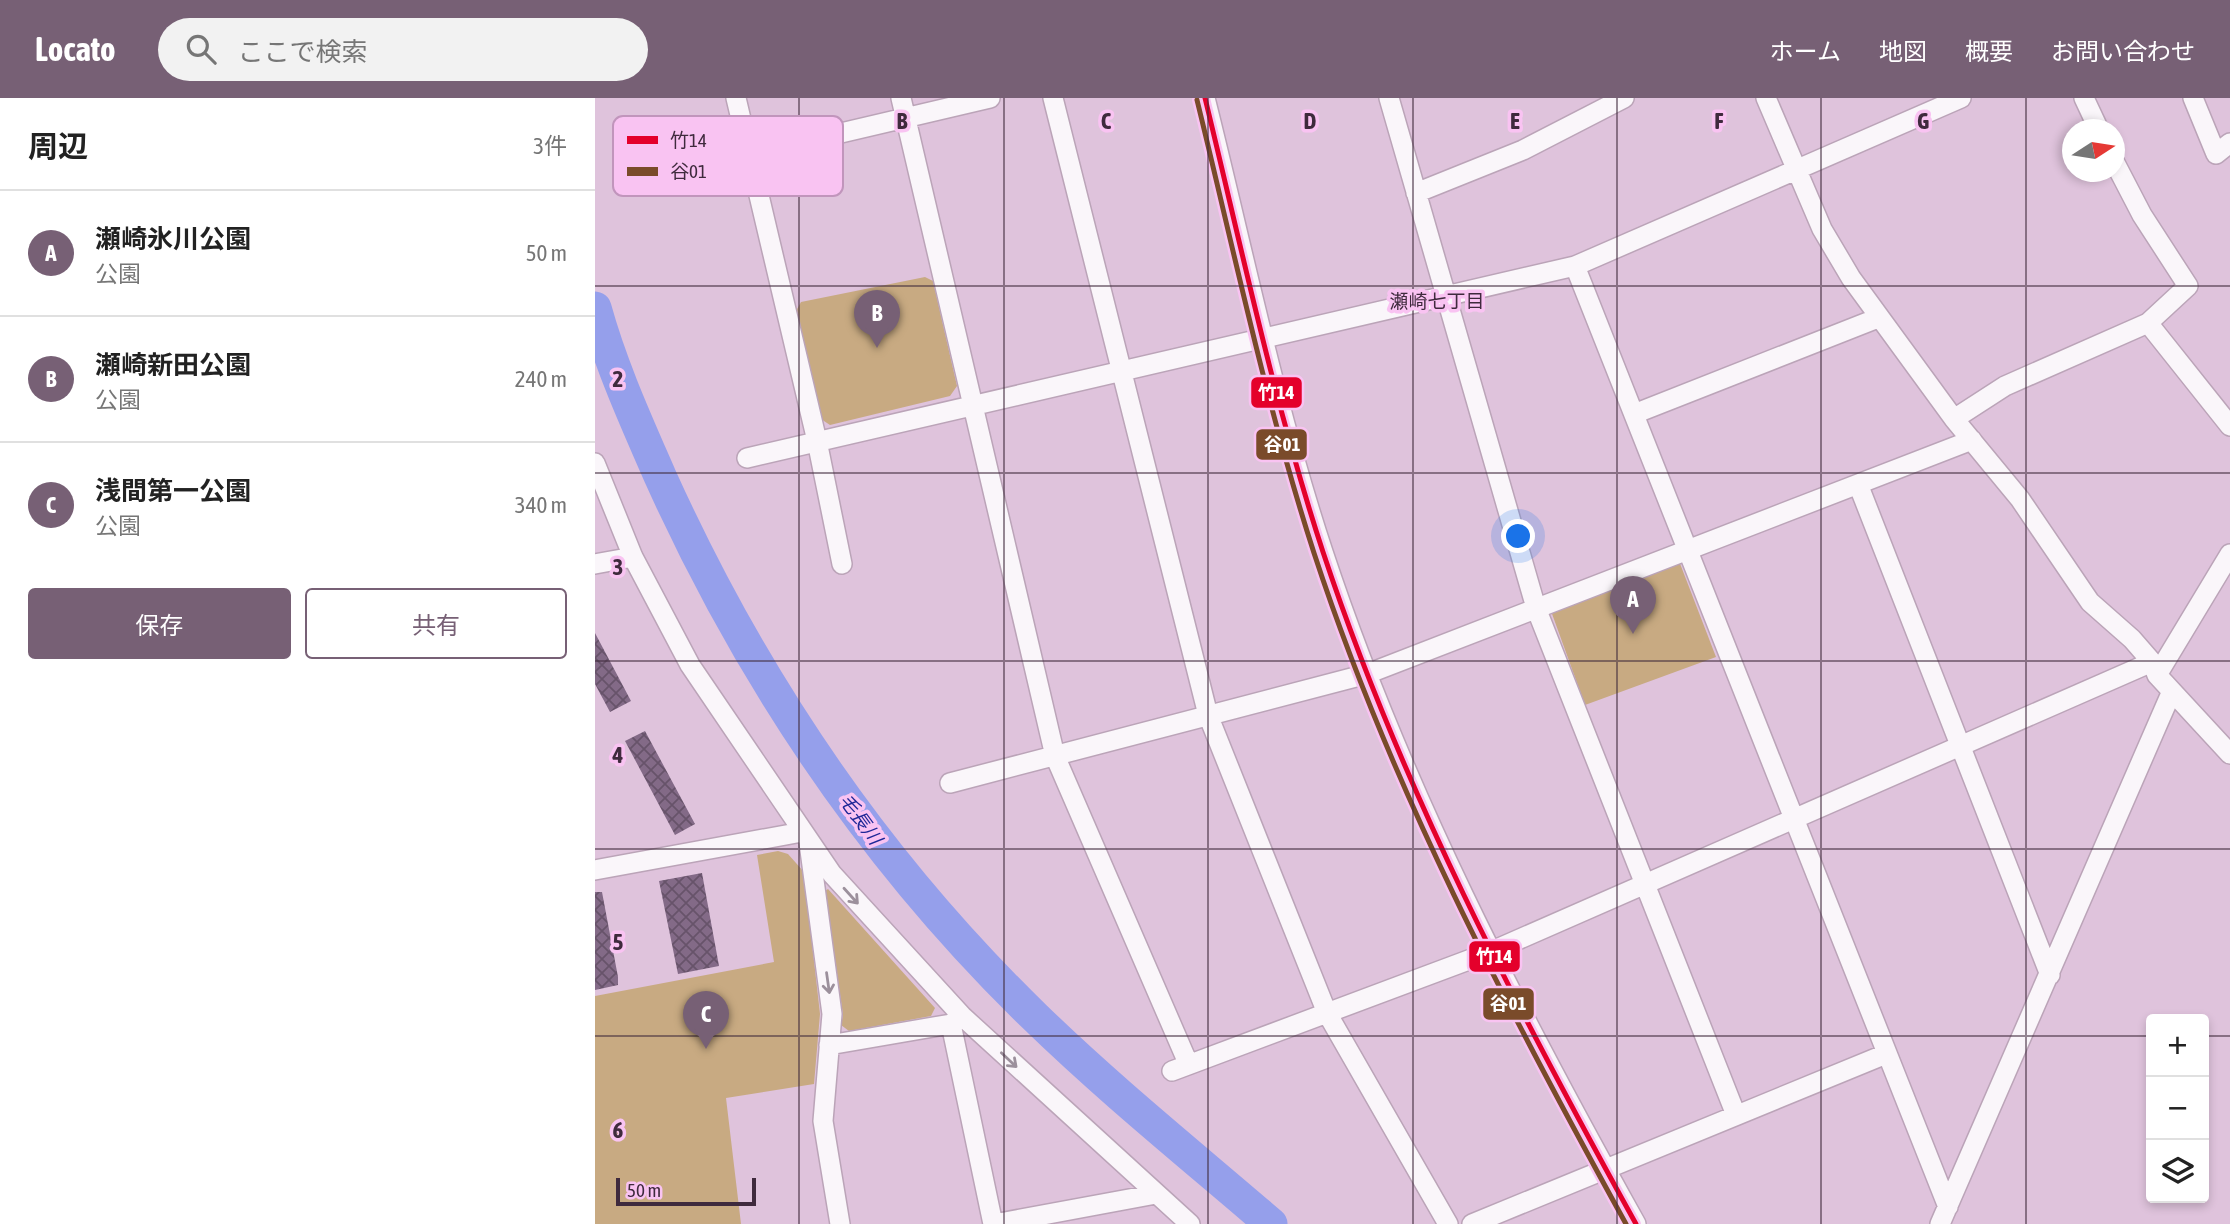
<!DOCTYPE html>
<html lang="ja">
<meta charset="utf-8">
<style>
:root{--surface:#fff;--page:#f2f2f2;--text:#222;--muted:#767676;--line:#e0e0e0;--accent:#776075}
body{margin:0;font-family:"Asap Condensed","Noto Sans JP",sans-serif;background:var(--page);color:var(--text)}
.controls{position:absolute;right:21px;bottom:21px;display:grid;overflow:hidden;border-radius:7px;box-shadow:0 4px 10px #0003}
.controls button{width:63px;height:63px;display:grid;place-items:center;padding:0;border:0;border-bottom:2px solid var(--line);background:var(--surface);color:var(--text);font:35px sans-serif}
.compass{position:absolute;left:1467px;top:21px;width:63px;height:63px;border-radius:50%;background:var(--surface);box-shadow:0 4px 10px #0003;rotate:78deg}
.scale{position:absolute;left:21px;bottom:18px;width:140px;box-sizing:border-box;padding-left:7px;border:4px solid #3f2a3d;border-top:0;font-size:19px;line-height:24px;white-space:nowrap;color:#3f2a3d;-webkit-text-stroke:5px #f9c3f2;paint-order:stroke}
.you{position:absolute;left:924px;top:439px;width:24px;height:24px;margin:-18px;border:5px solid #fff;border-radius:50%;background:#1a73e8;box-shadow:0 0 0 10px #1a73e833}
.badge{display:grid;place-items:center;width:46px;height:46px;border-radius:50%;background:var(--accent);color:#fff;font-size:23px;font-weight:700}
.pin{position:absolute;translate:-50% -58px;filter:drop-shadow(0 2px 4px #0008)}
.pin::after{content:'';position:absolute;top:37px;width:24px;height:21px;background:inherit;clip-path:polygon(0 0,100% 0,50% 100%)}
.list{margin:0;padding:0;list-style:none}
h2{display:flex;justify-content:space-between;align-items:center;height:91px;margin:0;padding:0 28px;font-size:30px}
h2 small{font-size:23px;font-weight:400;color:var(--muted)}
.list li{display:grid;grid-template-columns:46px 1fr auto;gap:21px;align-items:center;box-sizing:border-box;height:126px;padding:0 28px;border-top:2px solid var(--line)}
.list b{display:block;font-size:26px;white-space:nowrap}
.list p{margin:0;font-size:23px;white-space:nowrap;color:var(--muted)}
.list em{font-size:23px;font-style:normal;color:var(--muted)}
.actions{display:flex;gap:14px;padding:21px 28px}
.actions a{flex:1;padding:16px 0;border:2px solid var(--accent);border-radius:7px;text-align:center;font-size:24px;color:var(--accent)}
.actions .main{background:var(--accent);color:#fff}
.icon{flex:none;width:38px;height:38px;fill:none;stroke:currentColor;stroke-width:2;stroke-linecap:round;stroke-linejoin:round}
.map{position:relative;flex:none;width:1635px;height:1126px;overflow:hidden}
header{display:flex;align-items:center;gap:42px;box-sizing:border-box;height:98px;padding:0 35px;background:var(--accent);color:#fff}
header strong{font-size:33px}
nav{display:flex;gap:38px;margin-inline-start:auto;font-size:24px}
.search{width:490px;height:63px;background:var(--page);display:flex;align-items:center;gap:18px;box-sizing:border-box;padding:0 24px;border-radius:38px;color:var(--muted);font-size:26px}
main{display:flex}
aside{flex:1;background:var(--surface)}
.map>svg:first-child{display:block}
</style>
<header>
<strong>Locato</strong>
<div class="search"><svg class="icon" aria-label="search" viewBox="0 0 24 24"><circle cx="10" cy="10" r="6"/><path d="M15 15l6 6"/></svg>ここで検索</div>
<nav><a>ホーム</a><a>地図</a><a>概要</a><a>お問い合わせ</a></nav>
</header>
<main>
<aside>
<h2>周辺<small>3件</small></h2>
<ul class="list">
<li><span class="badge">A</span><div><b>瀬崎氷川公園</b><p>公園</p></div><em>50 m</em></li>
<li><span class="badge">B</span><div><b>瀬崎新田公園</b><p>公園</p></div><em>240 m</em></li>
<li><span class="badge">C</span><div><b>浅間第一公園</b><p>公園</p></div><em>340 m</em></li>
</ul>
<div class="actions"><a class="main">保存</a><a>共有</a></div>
</aside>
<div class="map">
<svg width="1635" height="1126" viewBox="0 0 1635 1126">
<defs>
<pattern id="building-cross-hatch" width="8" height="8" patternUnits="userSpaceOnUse" patternTransform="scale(1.75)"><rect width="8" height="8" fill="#836a87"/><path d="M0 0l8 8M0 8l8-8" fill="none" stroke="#67536a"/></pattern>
</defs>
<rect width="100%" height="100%" fill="#dfc3dc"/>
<path fill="#c8aa82" d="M 330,179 L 338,183 L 362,288 L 355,298 L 235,327 L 226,321 L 201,213 L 206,204 Z
M 1084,463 L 1121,559 L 990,607 L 956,513 Z
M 183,753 L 193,756 L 209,774 L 225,916 L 219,986 L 131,1000 L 146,1126 L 0,1126 L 0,898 L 179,864 L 162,757 Z
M 233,791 L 340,910 L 336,918 L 254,933 L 246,927 L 248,917 L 230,793 Z"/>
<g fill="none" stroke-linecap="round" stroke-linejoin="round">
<path stroke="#959feb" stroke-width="33" d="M 0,210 C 16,268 41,323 65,378 C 156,580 281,765 440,919 C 515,992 597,1058 676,1126"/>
</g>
<path fill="url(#building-cross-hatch)" d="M 0,535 L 36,603 L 15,614 L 0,586 Z
M 50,633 L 100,726 L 80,737 L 30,643 Z
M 107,775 L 124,868 L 83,876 L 64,783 Z
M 0,794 L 7,794 L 23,879 L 23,887 L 0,892 Z"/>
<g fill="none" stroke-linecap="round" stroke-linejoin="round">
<g stroke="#bba4b8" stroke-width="22">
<path id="minor" d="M 141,0 L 222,343 L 247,466
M 306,0 L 460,658 L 593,965
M 458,0 L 613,617 L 732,915 L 853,1126
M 610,0 C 648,151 679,306 728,454 C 806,690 920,909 1041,1126
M 794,0 L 941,510 L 1141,1017
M 1171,0 L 1227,131 L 1256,180 L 1359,321 L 1425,401 L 1495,504 L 1537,541 L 1557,564 L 1562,577 L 1635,656
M 1489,0 L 1504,32
M 1598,0 L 1621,56 L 1635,45
M 50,81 L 395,0
M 821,95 L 928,52 L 1029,0
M 980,168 L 1353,1109
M 1553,225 L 1635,328
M 1039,316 L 1283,220
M 1359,321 L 1410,288 L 1553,225 L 1593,188 L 1547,117 L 1520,65
M 152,360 L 980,168 L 1366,0
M 0,365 L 38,459 L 95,567 L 237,776 L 367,918 L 595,1126
M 1263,386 L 1455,877
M 0,466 L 38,459
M 1562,577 L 1635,456
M 355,685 L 772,576 L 1377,342
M 214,745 L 237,916 L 228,1023 L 245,1126
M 0,772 L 207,734
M 367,918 L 356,926 L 398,1126
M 234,947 L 356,926
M 577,973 L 895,854 L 1557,564
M 399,1126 L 561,1096
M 877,1126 L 1291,956
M 1345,1126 L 1577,593"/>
</g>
<use href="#minor" stroke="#faf6fa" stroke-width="19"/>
<g stroke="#f9c3f2" stroke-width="10">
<path id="bus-1" d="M 610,0 C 647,152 679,305 728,454 C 806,689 921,909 1041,1126"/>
</g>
<g stroke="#f9c3f2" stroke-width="10">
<path id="bus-2" d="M 602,2 C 639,153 671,307 719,455 C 796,690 912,910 1031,1126"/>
</g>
<use href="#bus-1" stroke="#e4002b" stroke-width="5"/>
<use href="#bus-2" stroke="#7a4b2a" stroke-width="5"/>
</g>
<defs><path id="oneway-shaft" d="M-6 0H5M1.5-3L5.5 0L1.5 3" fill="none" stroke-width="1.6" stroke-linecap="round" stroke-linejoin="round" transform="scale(1.75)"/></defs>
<g stroke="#9c909c">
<use href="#oneway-shaft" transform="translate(256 798) rotate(48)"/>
<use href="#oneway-shaft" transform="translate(233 885) rotate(82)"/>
<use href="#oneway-shaft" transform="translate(414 962) rotate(43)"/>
</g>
<path fill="none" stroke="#3f2a3d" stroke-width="2" stroke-opacity="0.55" d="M 204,0 L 204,1126M 409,0 L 409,1126M 613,0 L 613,1126M 818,0 L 818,1126M 1022,0 L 1022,1126M 1226,0 L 1226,1126M 1431,0 L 1431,1126M 0,188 L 1635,188M 0,375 L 1635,375M 0,563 L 1635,563M 0,751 L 1635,751M 0,938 L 1556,938M 1609,938 L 1635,938"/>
<g text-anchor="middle" stroke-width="7" stroke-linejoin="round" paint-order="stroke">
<g font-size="19" fill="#3f2a3d" stroke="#f9c3f2">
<text x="842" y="210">瀬崎七丁目</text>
</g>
<g font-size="19" font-style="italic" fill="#1f2897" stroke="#f9c3f2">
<text transform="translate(266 721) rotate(54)" y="7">毛長川</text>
</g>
</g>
<rect x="18" y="18" width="230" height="80" rx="10" fill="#f9c3f2" stroke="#c195bc" stroke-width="2"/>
<rect x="32" y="38" width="31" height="8" fill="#e4002b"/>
<rect x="32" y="69" width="31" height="9" fill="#7a4b2a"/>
<g font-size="19" fill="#3f2a3d">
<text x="75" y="49">竹14</text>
<text x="75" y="80">谷01</text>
</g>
<g font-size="23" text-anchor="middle" font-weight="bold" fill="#3f2a3d" stroke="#f9c3f2" stroke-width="7" stroke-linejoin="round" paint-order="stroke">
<text x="307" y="31">B</text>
<text x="511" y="31">C</text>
<text x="715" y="31">D</text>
<text x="920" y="31">E</text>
<text x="1124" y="31">F</text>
<text x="1328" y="31">G</text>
<text x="23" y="289">2</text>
<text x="23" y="477">3</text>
<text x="23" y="665">4</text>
<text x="23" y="852">5</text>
<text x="23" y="1040">6</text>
</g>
<g stroke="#f9c3f2" stroke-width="2.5">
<rect x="655" y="278" width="53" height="33" rx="7" fill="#e4002b"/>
<rect x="660" y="330" width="53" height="33" rx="7" fill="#7a4b2a"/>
<rect x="873" y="842" width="53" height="33" rx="7" fill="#e4002b"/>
<rect x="887" y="889" width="53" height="34" rx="7" fill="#7a4b2a"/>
</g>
<g font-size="19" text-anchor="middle" font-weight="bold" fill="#fff">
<text x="681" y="301">竹14</text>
<text x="687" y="353">谷01</text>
<text x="899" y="865">竹14</text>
<text x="913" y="912">谷01</text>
</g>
</svg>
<div class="controls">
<button>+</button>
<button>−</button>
<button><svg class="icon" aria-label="layers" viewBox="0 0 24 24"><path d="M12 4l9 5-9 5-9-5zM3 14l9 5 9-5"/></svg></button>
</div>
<svg class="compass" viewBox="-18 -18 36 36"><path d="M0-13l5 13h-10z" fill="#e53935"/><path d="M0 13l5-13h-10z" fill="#767676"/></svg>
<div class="scale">50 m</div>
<div class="you"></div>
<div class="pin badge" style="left:1038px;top:536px">A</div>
<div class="pin badge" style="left:282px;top:250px">B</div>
<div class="pin badge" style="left:111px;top:951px">C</div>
</div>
</main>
